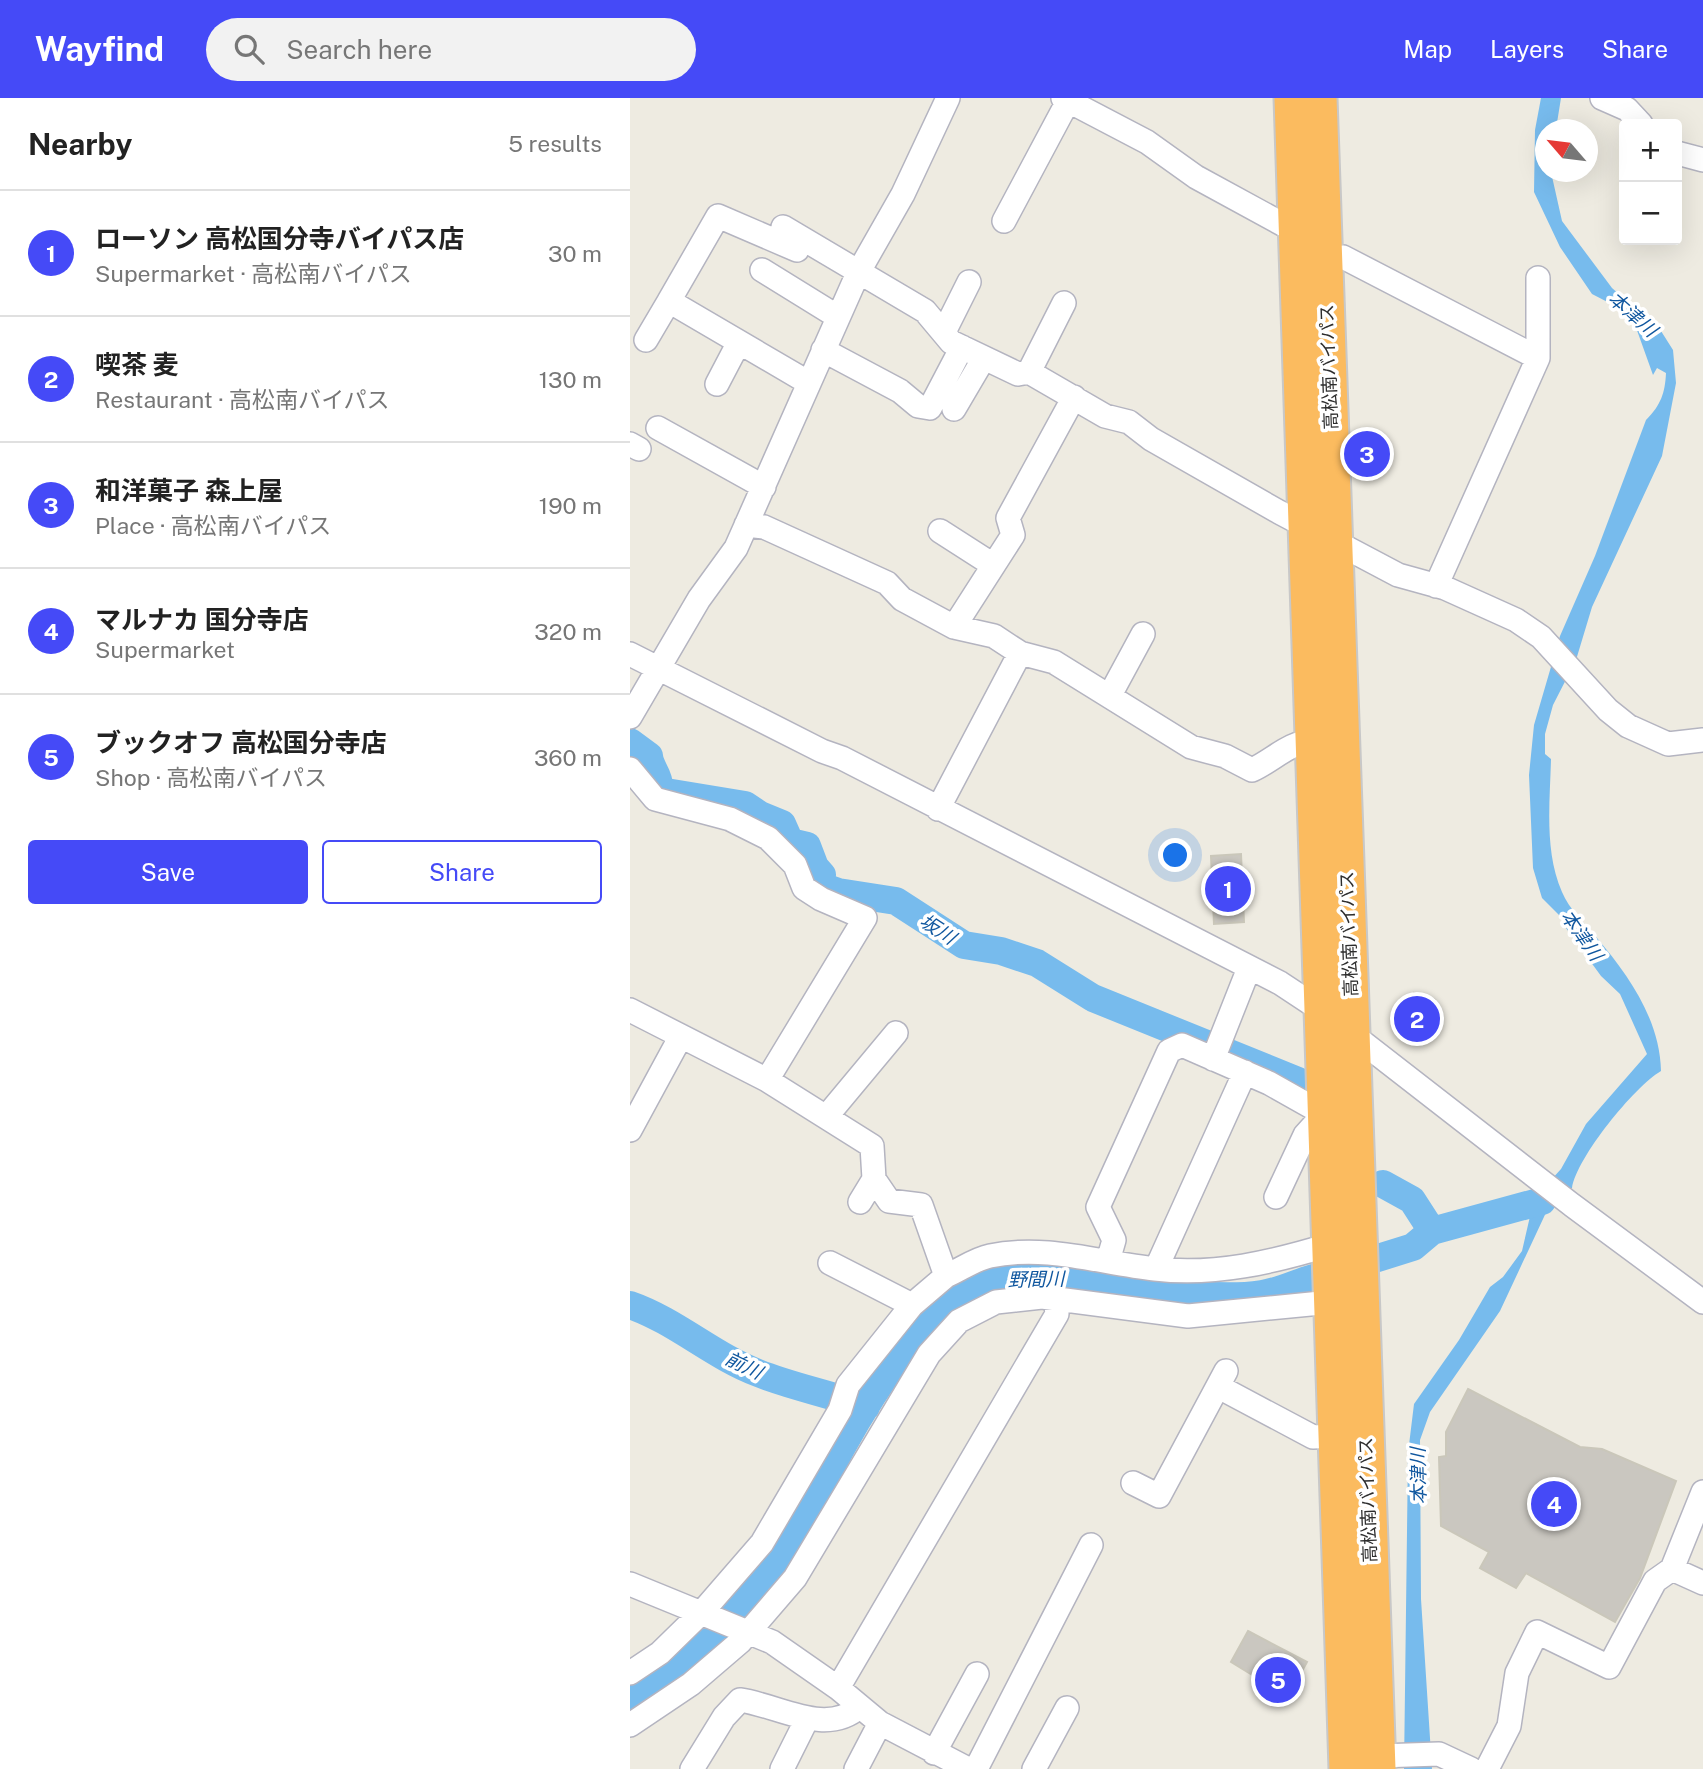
<!DOCTYPE html>
<meta charset="utf-8">
<style>
:root{--surface:#fff;--page:#f2f2f2;--text:#222;--muted:#767676;--line:#e0e0e0;--accent:#454af7}
body{margin:0;font-family:"Public Sans","Noto Sans JP",sans-serif;background:var(--page);color:var(--text)}
.controls{position:absolute;right:21px;top:21px;display:grid;overflow:hidden;border-radius:7px;box-shadow:0 7px 28px #0002}
.controls button{width:63px;height:63px;display:grid;place-items:center;padding:0;border:0;border-bottom:2px solid var(--line);background:var(--surface);color:var(--text);font:35px sans-serif}
.compass{position:absolute;left:905px;top:21px;width:63px;height:63px;border-radius:50%;background:var(--surface);box-shadow:0 7px 28px #0002;rotate:298deg}
.you{position:absolute;left:546px;top:758px;width:24px;height:24px;margin:-18px;border:5px solid #fff;border-radius:50%;background:#1a73e8;box-shadow:0 0 0 10px #1a73e833}
.badge{display:grid;place-items:center;width:46px;height:46px;border-radius:50%;background:var(--accent);color:#fff;font-size:23px;font-weight:700}
.pin{position:absolute;translate:-50% -50%;border:4px solid #fff;box-shadow:0 2px 7px #0006}
.list{margin:0;padding:0;list-style:none}
h2{display:flex;justify-content:space-between;align-items:center;height:91px;margin:0;padding:0 28px;font-size:30px}
h2 small{font-size:23px;font-weight:400;color:var(--muted)}
.list li{display:grid;grid-template-columns:46px 1fr auto;gap:21px;align-items:center;box-sizing:border-box;height:126px;padding:0 28px;border-top:2px solid var(--line)}
.list b{display:block;font-size:26px;white-space:nowrap}
.list p{margin:0;font-size:23px;white-space:nowrap;color:var(--muted)}
.list em{font-size:23px;font-style:normal;color:var(--muted)}
.actions{display:flex;gap:14px;padding:21px 28px}
.actions a{flex:1;padding:16px 0;border:2px solid var(--accent);border-radius:7px;text-align:center;font-size:24px;color:var(--accent)}
.actions .main{background:var(--accent);color:#fff}
.icon{flex:none;width:38px;height:38px;fill:none;stroke:currentColor;stroke-width:2;stroke-linecap:round;stroke-linejoin:round}
.map{position:relative;flex:none;width:1073px;height:1671px;overflow:hidden}
header{display:flex;align-items:center;gap:42px;box-sizing:border-box;height:98px;padding:0 35px;background:var(--accent);color:#fff}
header strong{font-size:33px}
nav{display:flex;gap:38px;margin-inline-start:auto;font-size:24px}
.search{width:490px;height:63px;background:var(--page);display:flex;align-items:center;gap:18px;box-sizing:border-box;padding:0 24px;border-radius:38px;color:var(--muted);font-size:26px}
main{display:flex}
aside{flex:1;background:var(--surface)}
.map>svg:first-child{display:block}
</style>
<header>
<strong>Wayfind</strong>
<div class="search"><svg class="icon" aria-label="search" viewBox="0 0 24 24"><circle cx="10" cy="10" r="6"/><path d="M15 15l6 6"/></svg>Search here</div>
<nav><a>Map</a><a>Layers</a><a>Share</a></nav>
</header>
<main>
<aside>
<h2>Nearby<small>5 results</small></h2>
<ul class="list">
<li><span class="badge">1</span><div><b>ローソン 高松国分寺バイパス店</b><p>Supermarket · 高松南バイパス</p></div><em>30 m</em></li>
<li><span class="badge">2</span><div><b>喫茶 麦</b><p>Restaurant · 高松南バイパス</p></div><em>130 m</em></li>
<li><span class="badge">3</span><div><b>和洋菓子 森上屋</b><p>Place · 高松南バイパス</p></div><em>190 m</em></li>
<li><span class="badge">4</span><div><b>マルナカ 国分寺店</b><p>Supermarket</p></div><em>320 m</em></li>
<li><span class="badge">5</span><div><b>ブックオフ 高松国分寺店</b><p>Shop · 高松南バイパス</p></div><em>360 m</em></li>
</ul>
<div class="actions"><a class="main">Save</a><a>Share</a></div>
</aside>
<div class="map">
<svg width="1073" height="1671" viewBox="0 0 1073 1671">
<rect width="100%" height="100%" fill="#eeebe1"/>
<path fill="#77bbed" d="M 911,0 L 931,0 L 926,31 L 916,32 L 916,74 L 921,74 L 932,123 L 982,190 L 1031,233 L 1043,252 L 1046,285 L 1032,358 L 962,509 L 946,562 L 923,607 L 915,636 L 915,656 L 921,661 C 920,704 914,753 932,794 C 939,811 955,826 967,840 C 999,878 1030,922 1031,973 C 1004,989 947,1059 942,1090 L 920,1106 L 870,1213 L 800,1314 L 790,1342 L 791,1501 L 802,1671 L 774,1671 L 778,1355 L 784,1306 L 829,1242 L 860,1189 L 873,1179 L 892,1153 L 901,1114 L 897,1103 L 911,1093 L 931,1071 L 956,1026 L 1017,956 L 990,896 L 971,878 L 936,830 L 935,823 L 912,800 L 903,770 L 899,677 L 904,627 L 930,538 L 965,458 L 1016,322 C 1031,307 1035,295 1036,275 L 1027,270 L 1023,277 L 1004,224 L 993,212 L 962,196 L 930,149 L 904,94 L 905,32 Z"/>
<g fill="none" stroke-linecap="round" stroke-linejoin="round">
<path stroke="#77bbed" stroke-width="28" d="M 0,644 L 19,658 C 20,670 29,676 29,688 L 36,694 L 115,707 L 130,717 L 152,726 L 160,744 L 177,748 L 185,769 L 192,777 L 191,788 L 208,794 L 266,803 L 334,847 L 371,853 L 407,865 L 463,900 L 668,983
M 753,1086 L 782,1102 L 802,1133
M 0,1207 C 46,1223 83,1258 128,1275 C 163,1289 201,1296 236,1309
M 0,1603 C 65,1556 128,1502 170,1432 C 180,1415 187,1396 196,1379 C 223,1326 287,1213 343,1190 C 429,1156 539,1210 632,1196 C 647,1194 662,1187 677,1182 C 712,1171 748,1160 783,1149 L 802,1133 L 912,1103"/>
</g>
<path fill="#cac7c0" stroke="#cac7ba" stroke-width="2" d="M 611,756 L 614,824 L 584,826 L 581,758 Z
M 784,895 L 805,902 L 790,946 L 770,939 Z
M 838,1291 L 950,1349 L 972,1351 L 1046,1383 L 1010,1480 L 985,1524 L 896,1475 L 886,1490 L 850,1470 L 859,1454 L 811,1428 L 809,1359 L 816,1358 L 816,1334 Z
M 618,1533 L 677,1564 L 658,1599 L 601,1564 Z"/>
<g fill="none" stroke-linecap="round" stroke-linejoin="round">
<g stroke="#b4b4c0" stroke-width="26">
<path id="minor" d="M 433,0 L 517,44 L 566,79 L 676,139
M 972,0 L 997,11 L 1011,26
M 1047,55 L 1073,62
M 374,123 L 438,3
M 153,129 L 295,213 L 321,244 L 388,276 L 399,274 L 475,318 L 499,324 L 521,341 L 649,414 L 768,477 L 815,490 L 886,522 L 911,539 L 978,612 L 998,628 L 1038,646 L 1073,642
M 167,152 L 88,118 L 39,203 L 179,285
M 713,159 L 908,260 L 908,180
M 132,172 L 208,219
M 314,234 L 339,184
M 16,242 L 39,203
M 193,252 L 270,293 L 288,308 L 300,310 L 332,249
M 399,274 L 434,205
M 87,286 L 109,244
M 324,311 L 354,260
M 28,330 L 134,389
M 0,346 L 9,351
M 116,427 L 134,429 L 257,485 L 272,501 L 324,529 L 364,538 L 390,555 L 424,564 L 561,649 L 595,658 L 622,672 C 645,661 658,645 682,643
M 310,433 L 363,467
M 806,488 L 908,260
M 324,529 L 383,437 L 378,420 L 444,299
M 0,556 L 192,653 L 212,660 L 650,885 L 691,912 L 942,1107 L 1073,1204
M 480,597 L 513,536
M 0,619 L 69,501 L 106,450 L 228,175 L 273,96 L 318,0
M 0,671 L 25,701 L 100,721 L 138,740 L 165,767 L 174,790 L 191,801 L 235,820 L 137,982
M 308,711 L 390,555
M 0,912 L 137,982 L 242,1048 L 244,1081 L 259,1103 L 291,1107 L 316,1178 L 282,1207 L 218,1287 L 210,1312 L 132,1445 L 73,1513 L 30,1555 L 0,1575
M 583,961 L 619,870
M 196,1019 L 266,935
M 0,1032 L 51,938
M 230,1104 L 244,1081
M 478,1163 L 484,1142 L 468,1109 L 539,953 L 552,947 L 639,985 L 694,1016 L 675,1037 L 646,1099
M 200,1165 L 282,1207
M 526,1171 L 615,974
M 316,1178 C 330,1172 345,1161 360,1158 C 416,1146 470,1165 525,1171 C 585,1178 643,1164 699,1147
M 589,1289 L 683,1339 L 705,1338
M 503,1385 L 529,1398 L 596,1273
M 1042,1471 L 1073,1394
M 0,1486 L 142,1544 L 208,1590 L 250,1625 L 338,1671
M 208,1590 L 427,1216 L 425,1200
M 0,1627 L 61,1586 L 110,1544 L 165,1480 L 299,1256 L 329,1223 L 366,1204 L 412,1199 L 558,1218 L 701,1204
M 304,1655 L 347,1576
M 749,1658 L 809,1656 L 841,1671
M 62,1671 L 94,1619 L 110,1602 C 148,1607 196,1639 229,1609
M 152,1671 L 177,1621
M 226,1671 L 250,1625
M 346,1671 L 461,1447
M 404,1671 L 437,1610
M 857,1671 L 879,1628 L 887,1575 L 907,1534 L 979,1569 L 1025,1483 L 1042,1471 L 1073,1485"/>
</g>
<g stroke="#c8c8c8" stroke-width="37">
<path id="highway" d="M 661,0 L 716,1671
M 690,0 L 749,1671"/>
</g>
<use href="#minor" stroke="#fff" stroke-width="23"/>
<use href="#highway" stroke="#fbbb5f" stroke-width="33"/>
</g>
<g text-anchor="middle" stroke-width="7" stroke-linejoin="round" paint-order="stroke">
<g font-size="18" fill="#2d2d2d" stroke="#fff">
<text transform="translate(699 269) rotate(-92)" y="6">高松南バイパス</text>
<text transform="translate(719 836) rotate(-92)" y="6">高松南バイパス</text>
<text transform="translate(738 1402) rotate(-92)" y="6">高松南バイパス</text>
</g>
<g font-size="19" font-style="italic" fill="#10579f" stroke="#fff">
<text transform="translate(1003 216) rotate(41)" y="7">本津川</text>
<text transform="translate(308 831) rotate(33)" y="7">坂川</text>
<text transform="translate(952 837) rotate(55)" y="7">本津川</text>
<text transform="translate(406 1181) rotate(-1)" y="7">野間川</text>
<text transform="translate(114 1267) rotate(26)" y="7">前川</text>
<text transform="translate(788 1378) rotate(-91)" y="7">本津川</text>
</g>
</g>
</svg>
<div class="controls">
<button>+</button>
<button>−</button>
</div>
<svg class="compass" viewBox="-18 -18 36 36"><path d="M0-13l5 13h-10z" fill="#e53935"/><path d="M0 13l5-13h-10z" fill="#767676"/></svg>
<div class="you"></div>
<div class="pin badge" style="left:598px;top:791px">1</div>
<div class="pin badge" style="left:787px;top:921px">2</div>
<div class="pin badge" style="left:737px;top:356px">3</div>
<div class="pin badge" style="left:924px;top:1406px">4</div>
<div class="pin badge" style="left:648px;top:1582px">5</div>
</div>
</main>
